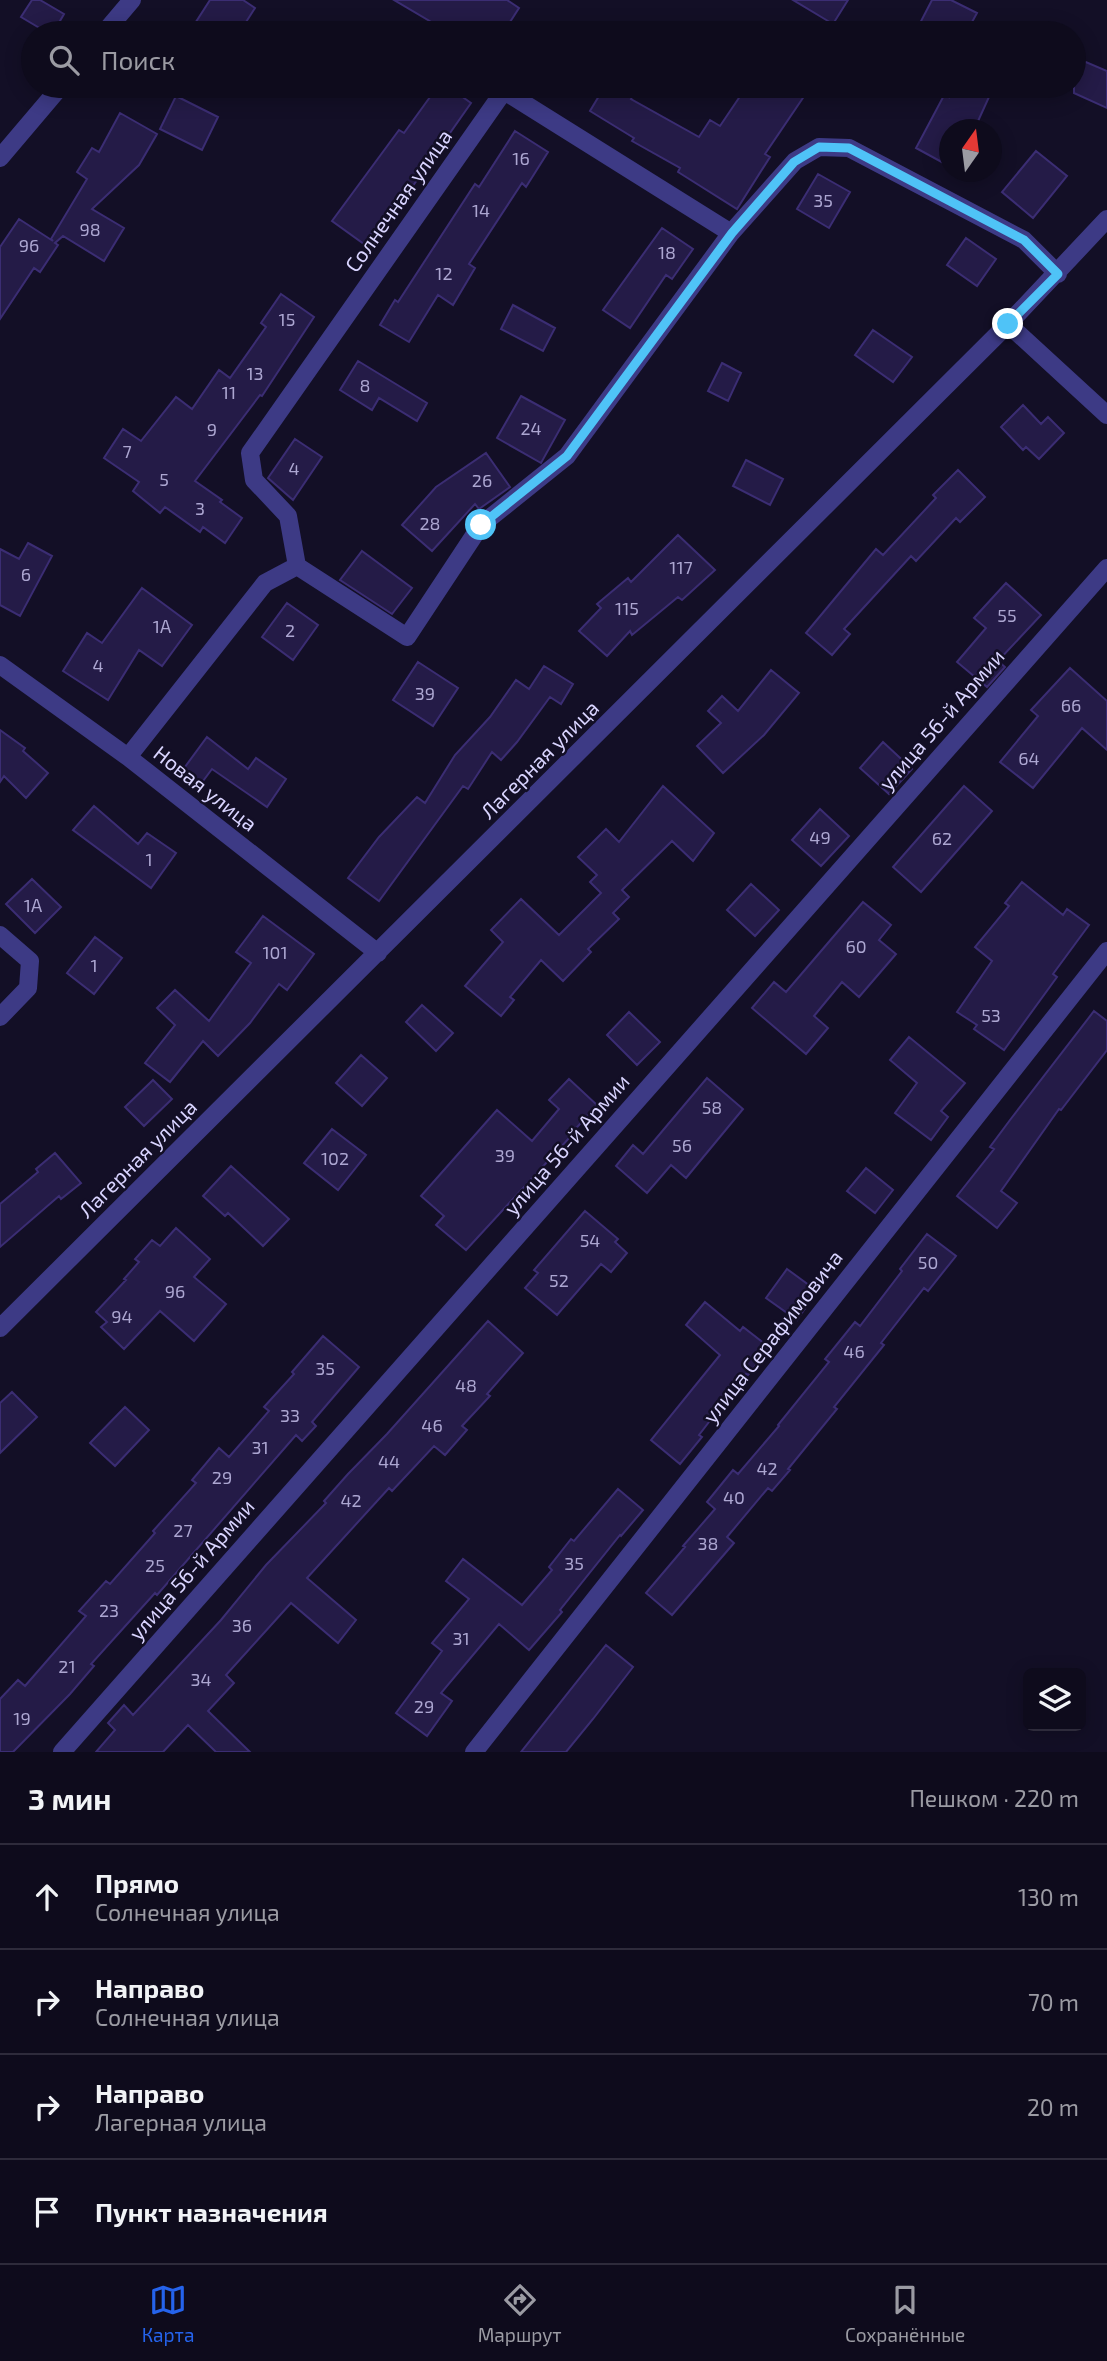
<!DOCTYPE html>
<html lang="ru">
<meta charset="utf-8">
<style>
:root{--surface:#0e0b1c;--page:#1c1929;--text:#f1f3f6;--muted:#9b9ba3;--line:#2e2b3b;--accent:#2563eb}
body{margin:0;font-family:"Exo 2",sans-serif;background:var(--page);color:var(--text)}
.controls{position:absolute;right:21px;bottom:21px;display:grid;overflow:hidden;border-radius:10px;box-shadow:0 4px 18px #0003}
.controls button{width:63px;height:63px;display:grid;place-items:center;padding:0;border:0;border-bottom:2px solid var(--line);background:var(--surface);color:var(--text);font:35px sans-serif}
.compass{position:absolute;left:939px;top:119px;width:63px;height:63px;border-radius:50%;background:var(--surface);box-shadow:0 4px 18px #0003;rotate:14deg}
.stop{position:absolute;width:21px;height:21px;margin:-16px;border:5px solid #4fc3f7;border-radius:50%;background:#fff}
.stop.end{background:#4fc3f7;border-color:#fff;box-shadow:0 2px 7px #0008}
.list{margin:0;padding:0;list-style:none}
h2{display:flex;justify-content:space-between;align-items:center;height:91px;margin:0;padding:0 28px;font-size:30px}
h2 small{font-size:23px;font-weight:400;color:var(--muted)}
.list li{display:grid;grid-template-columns:46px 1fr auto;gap:21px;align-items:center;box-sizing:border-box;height:105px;padding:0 28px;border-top:2px solid var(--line)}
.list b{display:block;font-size:26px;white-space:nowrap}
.list p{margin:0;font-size:23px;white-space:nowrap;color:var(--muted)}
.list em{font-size:23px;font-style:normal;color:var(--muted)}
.icon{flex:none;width:38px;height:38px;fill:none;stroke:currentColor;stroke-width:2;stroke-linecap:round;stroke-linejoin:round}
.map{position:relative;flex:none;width:1107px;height:1752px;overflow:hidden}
.search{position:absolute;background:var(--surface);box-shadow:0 4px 18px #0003;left:21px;right:21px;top:21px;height:77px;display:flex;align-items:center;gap:18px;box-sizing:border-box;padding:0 24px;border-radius:38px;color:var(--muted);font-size:26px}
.sheet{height:511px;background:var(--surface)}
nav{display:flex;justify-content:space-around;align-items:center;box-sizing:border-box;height:98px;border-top:2px solid var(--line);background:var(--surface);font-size:19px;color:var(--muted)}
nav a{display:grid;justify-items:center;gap:4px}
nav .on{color:var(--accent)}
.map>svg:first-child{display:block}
</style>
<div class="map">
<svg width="1107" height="1752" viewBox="0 0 1107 1752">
<rect width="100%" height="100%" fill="#130f26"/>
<path fill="#241b47" stroke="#3b2d73" stroke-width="2" d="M 32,0 L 40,0 L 64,14 L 53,33 L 48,33 L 21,17 Z
M 210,0 L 243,0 L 255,8 L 239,33 L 208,33 L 194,25 Z
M 394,0 L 507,0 L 519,8 L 503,33 L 450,33 Z
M 793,0 L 848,0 L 833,24 Z
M 932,0 L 951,0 L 977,13 L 966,33 L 934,33 L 919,25 Z
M 1074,57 L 1107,71 L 1107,108 L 1074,93 Z
M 438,86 L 447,86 L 471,103 L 410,190 L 406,187 L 364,244 L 332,221 L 399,130 L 404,133 Z
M 605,86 L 638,86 L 631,99 L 699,137 L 710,120 L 720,126 L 747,86 L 811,86 L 765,154 L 770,157 L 737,209 L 678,172 L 680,168 L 632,141 L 634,138 L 590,111 Z
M 949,86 L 949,98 L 955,86 L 994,86 L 974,130 L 949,130 L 949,166 L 916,148 Z
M 176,96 L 218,117 L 202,150 L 160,129 Z
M 120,113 L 157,134 L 139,165 L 92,209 L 124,228 L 104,261 L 63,236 L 55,243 L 58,245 L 40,272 L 34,268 L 0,319 L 0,247 L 19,219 L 53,241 L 51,239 L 87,179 L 77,172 L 92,148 L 99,152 Z
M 515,131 L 548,152 L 526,187 L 522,183 L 469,264 L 475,268 L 453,305 L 438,295 L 409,342 L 380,325 L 395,300 L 398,302 L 475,184 L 479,187 Z
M 1036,151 L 1067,176 L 1033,218 L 1002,192 Z
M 818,174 L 850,192 L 829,228 L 797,209 Z
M 662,228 L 693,249 L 672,279 L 666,275 L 630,328 L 603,310 Z
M 966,238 L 996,259 L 977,286 L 947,265 Z
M 281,294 L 314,317 L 262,396 L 260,395 L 195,481 L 222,500 L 220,502 L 242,518 L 225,543 L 203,527 L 200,532 L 165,507 L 160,513 L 133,491 L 139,482 L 104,458 L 123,429 L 141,441 L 176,397 L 192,409 L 219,370 L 230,378 L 266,327 L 261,323 Z
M 513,305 L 555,328 L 543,351 L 501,329 Z
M 873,330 L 912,357 L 893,382 L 855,355 Z
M 358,361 L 427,403 L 417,421 L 379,398 L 372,410 L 340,390 Z
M 722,363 L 741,373 L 728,401 L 708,391 Z
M 521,396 L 565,420 L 541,463 L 497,438 Z
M 1023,405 L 1041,424 L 1048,417 L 1064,433 L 1039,459 L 1026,447 L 1023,450 L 1001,427 Z
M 295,439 L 322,457 L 293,500 L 268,478 Z
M 486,453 L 510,487 L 479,509 L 475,504 L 432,551 L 402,525 L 436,487 Z
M 746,460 L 783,479 L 770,505 L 733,486 Z
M 958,470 L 985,497 L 960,522 L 956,518 L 916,561 L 911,556 L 844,629 L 850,634 L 832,655 L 806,633 L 876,549 L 883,555 L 936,498 L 933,495 Z
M 678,535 L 715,570 L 682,600 L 678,597 L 632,635 L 630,631 L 607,656 L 579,631 L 601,608 L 597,604 L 628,578 L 631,582 Z
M 28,543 L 52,556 L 20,616 L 0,605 L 0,549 L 19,559 Z
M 362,551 L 412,588 L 392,614 L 340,580 Z
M 1006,583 L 1041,615 L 998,661 L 1005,667 L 987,687 L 957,662 L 986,628 L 974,618 Z
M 142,588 L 192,625 L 162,666 L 139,650 L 108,700 L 63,671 L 87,633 L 102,643 Z
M 287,603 L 318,625 L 293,660 L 262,637 Z
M 418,662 L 458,688 L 433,726 L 393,700 Z
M 544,666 L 573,684 L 561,704 L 550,697 L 517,742 L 501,760 L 492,752 L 468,789 L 463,786 L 379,901 L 348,878 L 379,837 L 417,797 L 425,803 L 455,755 L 490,717 L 516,680 L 529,689 Z
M 1070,668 L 1107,701 L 1107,750 L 1082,728 L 1033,788 L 1000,762 L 1038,716 L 1031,710 Z
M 771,670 L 799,693 L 764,735 L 723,773 L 697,746 L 721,723 L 708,711 L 722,696 L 738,711 Z
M 0,730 L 25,748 L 23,751 L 48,773 L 26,798 L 4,776 L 0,782 Z
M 207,737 L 248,769 L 256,758 L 286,779 L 267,807 L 212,769 L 197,789 L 179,775 Z
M 883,742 L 912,769 L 889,794 L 860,768 Z
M 663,786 L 714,833 L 693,861 L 672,841 L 622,890 L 629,897 L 613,913 L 619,919 L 588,949 L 591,952 L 563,981 L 541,960 L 510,997 L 514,1000 L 501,1016 L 465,986 L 503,942 L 491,930 L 521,899 L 559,935 L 601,893 L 590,882 L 597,875 L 578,857 L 606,829 L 619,842 Z
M 964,786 L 992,811 L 921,892 L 893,867 Z
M 94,806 L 138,844 L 147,833 L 176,853 L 151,888 L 73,830 Z
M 820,809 L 849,836 L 821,866 L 792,840 Z
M 32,879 L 61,907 L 35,933 L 6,904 Z
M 1022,882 L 1063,915 L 1067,909 L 1089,925 L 1053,974 L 1057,977 L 1004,1050 L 974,1029 L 977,1025 L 957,1012 L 992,961 L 975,947 L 1009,906 L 1005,903 Z
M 751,884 L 779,910 L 755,936 L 727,910 Z
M 863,902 L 891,925 L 879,940 L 896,954 L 859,997 L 842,982 L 814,1016 L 828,1028 L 806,1054 L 752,1008 L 774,982 L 786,992 Z
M 263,916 L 314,954 L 287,990 L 279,984 L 250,1023 L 218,1056 L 203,1041 L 170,1082 L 145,1063 L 175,1025 L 157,1008 L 175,990 L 209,1021 L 251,963 L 236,952 Z
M 95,937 L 122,958 L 94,994 L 67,973 Z
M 422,1005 L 453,1033 L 436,1051 L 406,1022 Z
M 1094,1011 L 1107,1021 L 1107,1050 L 1061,1110 L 1059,1109 L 1001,1191 L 1017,1203 L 997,1228 L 957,1196 L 994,1149 L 990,1147 L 1010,1120 Z
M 629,1012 L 660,1042 L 637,1065 L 607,1035 Z
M 909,1037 L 965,1083 L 941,1111 L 948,1117 L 931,1140 L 895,1113 L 917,1083 L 890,1060 Z
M 361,1055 L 387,1078 L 362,1106 L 336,1083 Z
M 707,1078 L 743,1109 L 686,1178 L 671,1165 L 647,1193 L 616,1166 L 633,1145 L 643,1154 Z
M 569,1079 L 597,1105 L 570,1135 L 571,1136 L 466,1250 L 436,1225 L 444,1216 L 421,1196 L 497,1110 L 532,1141 L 559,1109 L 549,1100 Z
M 153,1080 L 172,1099 L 144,1126 L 125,1107 Z
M 332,1129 L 366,1155 L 338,1190 L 304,1163 Z
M 55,1153 L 81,1183 L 61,1199 L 59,1196 L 0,1247 L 0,1204 L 38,1172 L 36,1169 Z
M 231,1166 L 289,1219 L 263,1246 L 228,1213 L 225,1216 L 203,1196 Z
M 866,1168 L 893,1190 L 875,1213 L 847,1191 Z
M 585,1211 L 618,1239 L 615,1242 L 627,1253 L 611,1272 L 601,1264 L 557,1315 L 525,1288 L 538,1273 L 534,1270 Z
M 176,1228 L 210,1259 L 194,1277 L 226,1304 L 194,1341 L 160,1311 L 124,1349 L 101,1327 L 107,1322 L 96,1312 L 126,1280 L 124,1279 L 139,1262 L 135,1259 L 152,1240 L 160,1246 Z
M 927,1234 L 956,1256 L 928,1291 L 924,1288 L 881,1343 L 884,1345 L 834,1407 L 837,1409 L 788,1469 L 790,1470 L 772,1491 L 768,1488 L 727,1537 L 734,1543 L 672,1615 L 646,1593 L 685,1547 L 683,1546 L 715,1509 L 707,1502 L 733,1470 L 738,1474 L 779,1426 L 778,1425 L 829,1362 L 825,1359 L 855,1322 L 860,1326 L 902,1271 L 900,1269 Z
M 787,1269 L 817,1291 L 797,1320 L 766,1298 Z
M 705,1302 L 740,1331 L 743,1327 L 770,1348 L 748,1375 L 746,1374 L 699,1435 L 702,1437 L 680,1464 L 651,1440 L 720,1355 L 686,1325 Z
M 488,1321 L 523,1353 L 487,1394 L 490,1396 L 462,1426 L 467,1430 L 445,1455 L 434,1446 L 392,1491 L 389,1488 L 307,1578 L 356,1620 L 338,1643 L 291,1603 L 226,1675 L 234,1683 L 208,1711 L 250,1752 L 216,1752 L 188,1725 L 163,1752 L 96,1752 L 115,1730 L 108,1723 L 124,1705 L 133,1715 L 221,1620 L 266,1565 L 326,1503 L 324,1501 L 348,1474 L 387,1434 Z
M 323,1336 L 359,1367 L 312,1422 L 316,1426 L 302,1441 L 296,1435 L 157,1595 L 155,1593 L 91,1664 L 94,1666 L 70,1694 L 13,1752 L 0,1752 L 0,1699 L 18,1680 L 25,1686 L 86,1616 L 79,1611 L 106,1581 L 110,1584 L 155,1533 L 153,1531 L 196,1483 L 192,1480 L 219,1448 L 229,1457 L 269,1411 L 264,1407 L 294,1374 L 292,1372 Z
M 12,1392 L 37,1417 L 0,1453 L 0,1403 Z
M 125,1407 L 149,1430 L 115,1466 L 90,1443 Z
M 618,1489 L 643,1510 L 621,1536 L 620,1535 L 560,1610 L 562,1612 L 529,1650 L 499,1624 L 441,1693 L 452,1701 L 427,1736 L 396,1713 L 442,1651 L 432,1643 L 469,1599 L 446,1581 L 463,1559 L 522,1605 L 552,1570 L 549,1567 L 571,1539 L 574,1541 Z
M 606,1645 L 633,1667 L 593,1719 L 566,1752 L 521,1752 Z"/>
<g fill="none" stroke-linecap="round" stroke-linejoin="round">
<path stroke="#3d3a85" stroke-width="18" d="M 104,33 L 132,0
M 0,158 L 61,86
M 1008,324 L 1107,415
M 297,566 L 288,516 L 254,480 L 250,453 L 504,91 L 731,233
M 0,665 L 128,757 L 378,953
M 128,757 L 265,583 L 297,566 L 407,637 L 481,525 L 567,456 L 731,233 L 795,161 L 819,147 L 849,148 L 1024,240 L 1058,274
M 0,935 L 30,961 L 28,988 L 0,1017
M 0,1328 L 1008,324 L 1107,219
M 62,1752 L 1107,568
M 474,1752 L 1107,951"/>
</g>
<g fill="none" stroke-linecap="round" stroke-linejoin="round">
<path stroke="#4fc3f7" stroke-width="9" d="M 481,525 L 567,456 L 732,233 L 794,162 L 819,147 L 849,148 L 1024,240 L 1058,274 L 1008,324"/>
</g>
<g text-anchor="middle" stroke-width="5" stroke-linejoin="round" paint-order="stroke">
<g font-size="18" fill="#aca6d1">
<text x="521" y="165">16</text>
<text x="823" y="207">35</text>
<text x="481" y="217">14</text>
<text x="90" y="236">98</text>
<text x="29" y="252">96</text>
<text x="667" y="259">18</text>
<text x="444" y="280">12</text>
<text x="287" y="326">15</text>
<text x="255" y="380">13</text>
<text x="365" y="392">8</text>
<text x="229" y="399">11</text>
<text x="531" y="435">24</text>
<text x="212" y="436">9</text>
<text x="127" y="458">7</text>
<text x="294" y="475">4</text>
<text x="164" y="486">5</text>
<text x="482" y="487">26</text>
<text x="200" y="515">3</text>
<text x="430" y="530">28</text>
<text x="681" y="574">117</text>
<text x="26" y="581">6</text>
<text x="627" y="615">115</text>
<text x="1007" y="622">55</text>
<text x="162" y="633">1А</text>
<text x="290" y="637">2</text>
<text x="98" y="672">4</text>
<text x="425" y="700">39</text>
<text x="1071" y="712">66</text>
<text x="1029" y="765">64</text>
<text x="820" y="844">49</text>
<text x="942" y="845">62</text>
<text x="149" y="866">1</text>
<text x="33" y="912">1А</text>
<text x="856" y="953">60</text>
<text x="275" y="959">101</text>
<text x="94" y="972">1</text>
<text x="991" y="1022">53</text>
<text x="712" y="1114">58</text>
<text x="682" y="1152">56</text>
<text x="505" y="1162">39</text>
<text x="335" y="1165">102</text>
<text x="590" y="1247">54</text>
<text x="928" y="1269">50</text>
<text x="559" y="1287">52</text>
<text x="175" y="1298">96</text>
<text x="122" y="1323">94</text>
<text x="854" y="1358">46</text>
<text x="325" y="1375">35</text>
<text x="466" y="1392">48</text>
<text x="290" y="1422">33</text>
<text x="432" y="1432">46</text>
<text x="260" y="1454">31</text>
<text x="389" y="1468">44</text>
<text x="767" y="1475">42</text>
<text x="222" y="1484">29</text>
<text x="734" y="1504">40</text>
<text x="351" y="1507">42</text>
<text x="183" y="1537">27</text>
<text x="708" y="1550">38</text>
<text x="574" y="1570">35</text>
<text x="155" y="1572">25</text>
<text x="109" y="1617">23</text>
<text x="242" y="1632">36</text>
<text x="461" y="1645">31</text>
<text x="67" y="1673">21</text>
<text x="201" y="1686">34</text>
<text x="424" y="1713">29</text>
<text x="22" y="1725">19</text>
</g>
<g font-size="21" fill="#d9d4ff" stroke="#130f26">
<text transform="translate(399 201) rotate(-55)" y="7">Солнечная улица</text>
<text transform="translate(942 720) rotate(-49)" y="7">улица 56-й Армии</text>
<text transform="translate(540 760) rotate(-45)" y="7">Лагерная улица</text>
<text transform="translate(205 789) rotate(38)" y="7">Новая улица</text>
<text transform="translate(567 1145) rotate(-49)" y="7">улица 56-й Армии</text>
<text transform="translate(138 1159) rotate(-45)" y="7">Лагерная улица</text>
<text transform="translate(773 1337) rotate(-52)" y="7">улица Серафимовича</text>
<text transform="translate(192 1570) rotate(-49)" y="7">улица 56-й Армии</text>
</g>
</g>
</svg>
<div class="controls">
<button><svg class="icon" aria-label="layers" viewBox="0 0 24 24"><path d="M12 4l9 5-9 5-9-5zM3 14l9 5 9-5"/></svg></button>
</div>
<svg class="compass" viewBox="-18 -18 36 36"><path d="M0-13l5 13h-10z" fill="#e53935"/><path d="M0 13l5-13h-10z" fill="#9b9ba3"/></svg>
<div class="stop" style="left:481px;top:525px"></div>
<div class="stop end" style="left:1008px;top:324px"></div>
<div class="search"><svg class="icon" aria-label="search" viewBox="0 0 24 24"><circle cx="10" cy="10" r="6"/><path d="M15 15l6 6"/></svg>Поиск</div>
</div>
<section class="sheet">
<h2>3 мин<small>Пешком · 220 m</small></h2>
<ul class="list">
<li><svg class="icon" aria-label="ahead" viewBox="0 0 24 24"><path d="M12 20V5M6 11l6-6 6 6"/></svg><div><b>Прямо</b><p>Солнечная улица</p></div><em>130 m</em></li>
<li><svg class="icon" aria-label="right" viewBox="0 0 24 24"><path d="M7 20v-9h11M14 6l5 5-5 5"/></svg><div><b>Направо</b><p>Солнечная улица</p></div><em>70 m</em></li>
<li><svg class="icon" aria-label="right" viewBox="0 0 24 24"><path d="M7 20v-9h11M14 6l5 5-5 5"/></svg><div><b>Направо</b><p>Лагерная улица</p></div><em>20 m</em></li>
<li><svg class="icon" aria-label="arrive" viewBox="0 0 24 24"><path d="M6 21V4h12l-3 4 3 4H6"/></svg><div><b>Пункт назначения</b></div></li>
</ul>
</section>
<nav>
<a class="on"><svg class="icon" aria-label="map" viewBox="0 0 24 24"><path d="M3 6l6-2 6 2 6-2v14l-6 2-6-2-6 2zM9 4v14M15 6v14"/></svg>Карта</a>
<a><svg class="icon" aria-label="directions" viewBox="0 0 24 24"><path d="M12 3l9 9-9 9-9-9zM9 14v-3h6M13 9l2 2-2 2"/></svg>Маршрут</a>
<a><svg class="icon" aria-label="saved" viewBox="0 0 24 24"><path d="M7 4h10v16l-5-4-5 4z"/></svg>Сохранённые</a>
</nav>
